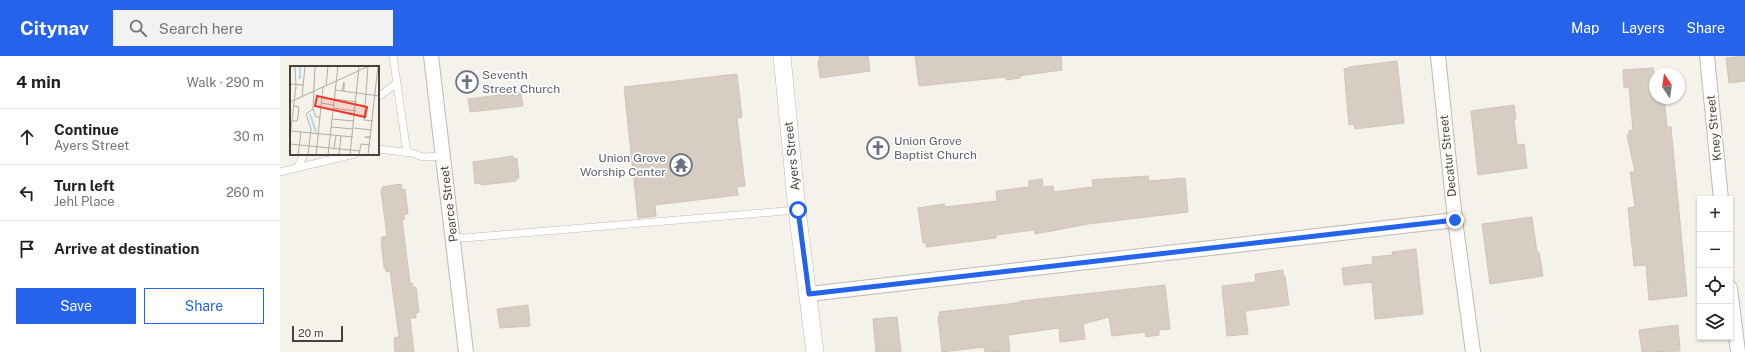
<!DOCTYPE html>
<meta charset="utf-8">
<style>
:root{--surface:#fff;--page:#f2f2f2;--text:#202124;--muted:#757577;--line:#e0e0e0;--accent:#2563eb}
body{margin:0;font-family:"Public Sans",sans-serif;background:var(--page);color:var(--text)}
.controls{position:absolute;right:12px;bottom:12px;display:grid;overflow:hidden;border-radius:0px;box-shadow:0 1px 3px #0004}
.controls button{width:36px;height:36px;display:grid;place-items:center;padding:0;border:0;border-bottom:1px solid var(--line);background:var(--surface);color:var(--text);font:20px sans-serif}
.compass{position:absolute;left:1369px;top:12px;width:36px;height:36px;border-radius:50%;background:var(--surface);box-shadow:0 1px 3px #0004;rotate:347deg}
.scale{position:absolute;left:12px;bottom:10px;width:51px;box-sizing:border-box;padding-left:4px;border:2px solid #4a423a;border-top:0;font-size:11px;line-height:14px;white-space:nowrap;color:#4a423a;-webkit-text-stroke:3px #fff;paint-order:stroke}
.stop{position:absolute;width:12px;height:12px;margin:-9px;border:3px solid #2563eb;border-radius:50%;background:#fff}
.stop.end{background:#2563eb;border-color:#fff;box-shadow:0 1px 4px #0008}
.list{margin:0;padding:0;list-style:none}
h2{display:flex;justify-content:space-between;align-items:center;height:52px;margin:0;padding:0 16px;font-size:17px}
h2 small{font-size:13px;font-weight:400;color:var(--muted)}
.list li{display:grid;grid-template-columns:26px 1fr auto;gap:12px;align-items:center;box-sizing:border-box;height:56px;padding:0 16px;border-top:1px solid var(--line)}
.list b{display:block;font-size:15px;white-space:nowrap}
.list p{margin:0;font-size:13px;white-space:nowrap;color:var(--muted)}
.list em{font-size:13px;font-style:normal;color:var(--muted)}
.actions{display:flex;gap:8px;padding:12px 16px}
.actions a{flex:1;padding:9px 0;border:1px solid var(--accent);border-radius:0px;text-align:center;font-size:14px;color:var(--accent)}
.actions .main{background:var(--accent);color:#fff}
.icon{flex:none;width:22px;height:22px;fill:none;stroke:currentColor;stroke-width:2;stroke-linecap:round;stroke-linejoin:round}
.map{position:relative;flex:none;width:1465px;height:296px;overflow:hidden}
header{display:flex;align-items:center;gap:24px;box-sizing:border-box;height:56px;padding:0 20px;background:var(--accent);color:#fff}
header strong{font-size:19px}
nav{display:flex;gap:22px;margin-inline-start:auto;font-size:14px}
.search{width:280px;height:36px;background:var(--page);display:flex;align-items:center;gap:10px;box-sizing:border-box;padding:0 14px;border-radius:0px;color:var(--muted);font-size:15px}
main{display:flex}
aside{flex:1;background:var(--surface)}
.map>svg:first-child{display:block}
</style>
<header>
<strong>Citynav</strong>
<div class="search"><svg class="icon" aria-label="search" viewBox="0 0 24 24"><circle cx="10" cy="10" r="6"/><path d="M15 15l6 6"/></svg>Search here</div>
<nav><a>Map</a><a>Layers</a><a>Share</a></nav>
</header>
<main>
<aside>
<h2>4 min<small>Walk · 290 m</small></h2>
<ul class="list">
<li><svg class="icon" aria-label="ahead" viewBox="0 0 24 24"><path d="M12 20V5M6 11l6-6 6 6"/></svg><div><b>Continue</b><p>Ayers Street</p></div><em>30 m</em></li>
<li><svg class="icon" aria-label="left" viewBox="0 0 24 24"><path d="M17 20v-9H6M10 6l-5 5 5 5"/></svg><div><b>Turn left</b><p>Jehl Place</p></div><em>260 m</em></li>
<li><svg class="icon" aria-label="arrive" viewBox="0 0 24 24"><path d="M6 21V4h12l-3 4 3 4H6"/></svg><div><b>Arrive at destination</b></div></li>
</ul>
<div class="actions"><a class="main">Save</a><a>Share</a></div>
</aside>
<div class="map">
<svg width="1465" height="296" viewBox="0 0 1465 296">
<rect width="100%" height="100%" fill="#f5f2ec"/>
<path fill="#d7cdc2" stroke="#d1c4b5" d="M 539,0 L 588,0 L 590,15 L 540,22 L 538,5 L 540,5 Z
M 635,0 L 781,0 L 782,14 L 745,19 L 740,20 L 740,22 L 726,24 L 726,21 L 639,30 Z
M 1465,0 L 1465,25 L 1449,27 L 1446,2 Z
M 1117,5 L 1124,67 L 1075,73 L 1074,68 L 1069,69 L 1064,13 L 1069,12 L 1069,11 Z
M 1373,12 L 1374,17 L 1376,18 L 1375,18 L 1375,42 L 1384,42 L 1387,71 L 1391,71 L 1407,240 L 1369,244 L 1366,209 L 1354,210 L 1348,152 L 1355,151 L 1350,116 L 1355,116 L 1347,79 L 1349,78 L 1349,75 L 1353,74 L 1349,31 L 1344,32 L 1343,14 Z
M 457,18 L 462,61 L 457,62 L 465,130 L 457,131 L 458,139 L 375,149 L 376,160 L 358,162 L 344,31 Z
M 241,36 L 243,50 L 190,56 L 188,43 Z
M 1234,49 L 1236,63 L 1234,63 L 1237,89 L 1244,88 L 1247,112 L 1198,119 L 1191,55 Z
M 233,100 L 233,103 L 237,102 L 239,122 L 236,123 L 236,125 L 201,129 L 201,127 L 195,128 L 193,106 Z
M 868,120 L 869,125 L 905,122 L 908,156 L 808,168 L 755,178 L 754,174 L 716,179 L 716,182 L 646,191 L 646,187 L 643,187 L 638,152 L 664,148 L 665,151 L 717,145 L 716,135 L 749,131 L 749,125 L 762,123 L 763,131 L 773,130 L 774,136 L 813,131 L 812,124 Z
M 121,128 L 122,134 L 125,133 L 128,158 L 124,158 L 125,163 L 122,163 L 130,227 L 132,227 L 133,232 L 136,231 L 139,256 L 136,257 L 136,262 L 130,262 L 134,296 L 115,296 L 114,282 L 119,281 L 110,215 L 106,216 L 106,212 L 104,212 L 101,183 L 102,181 L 107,180 L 101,134 L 103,133 L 102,131 Z
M 1252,161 L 1257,196 L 1259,196 L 1263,220 L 1210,228 L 1202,168 Z
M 1136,193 L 1143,258 L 1095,263 L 1092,226 L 1064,229 L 1062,212 L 1093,208 L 1092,201 L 1113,199 L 1112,196 Z
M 1003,214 L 1003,220 L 1005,220 L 1009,249 L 965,255 L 968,278 L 947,280 L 942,230 L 976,226 L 975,218 Z
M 885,229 L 890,273 L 879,274 L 879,279 L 866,281 L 865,276 L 832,280 L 829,261 L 803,268 L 805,283 L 780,286 L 779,272 L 728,279 L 730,295 L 705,296 L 704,291 L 662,296 L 658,261 L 660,261 L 659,256 L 737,247 L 741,245 Z
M 248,249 L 250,270 L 220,272 L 217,253 Z
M 617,261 L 621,296 L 596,296 L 593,263 Z
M 1398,269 L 1400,295 L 1362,296 L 1359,274 Z"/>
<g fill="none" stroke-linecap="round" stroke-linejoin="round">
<g stroke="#c1b9af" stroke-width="8">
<path id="service" d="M 113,0 L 127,97
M 98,41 L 117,27
M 98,93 L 132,97 L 143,101 L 163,100
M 17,112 L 24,98
M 0,116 L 74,98
M 173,181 L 184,182 L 517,154"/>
</g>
<g stroke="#c1b9af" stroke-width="16">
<path id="minor" d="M 151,0 L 186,296
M 1158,0 L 1175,164 L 1193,296
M 1427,0 L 1441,143
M 1450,232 L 1458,296
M 529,238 L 1175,164"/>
</g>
<g stroke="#c1b9af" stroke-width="18">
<path id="tertiary" d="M 502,0 L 517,154 L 535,296"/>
</g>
<use href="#service" stroke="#fff" stroke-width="7"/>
<use href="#minor" stroke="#fff" stroke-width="14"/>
<use href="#tertiary" stroke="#fff" stroke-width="17"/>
</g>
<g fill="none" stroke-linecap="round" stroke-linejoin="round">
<path stroke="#2563eb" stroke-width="5" d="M 518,154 L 529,238 L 1175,164"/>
</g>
<defs>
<g id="church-ring" transform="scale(1.15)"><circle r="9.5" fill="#fff" stroke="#6b7280" stroke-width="1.5"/><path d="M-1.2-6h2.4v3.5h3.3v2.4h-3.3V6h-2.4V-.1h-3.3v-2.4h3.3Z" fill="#6b7280"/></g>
<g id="temple-ring" transform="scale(1.15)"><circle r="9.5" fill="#fff" stroke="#6b7280" stroke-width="1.5"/><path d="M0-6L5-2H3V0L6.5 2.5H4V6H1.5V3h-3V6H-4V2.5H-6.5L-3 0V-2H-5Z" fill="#6b7280"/></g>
</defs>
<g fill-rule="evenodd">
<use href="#church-ring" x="187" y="26"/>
<use href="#church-ring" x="598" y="92"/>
<use href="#temple-ring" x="401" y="109"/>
</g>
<g text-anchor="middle" stroke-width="3.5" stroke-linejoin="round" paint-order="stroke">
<g font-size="12" fill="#5b616d" stroke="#fff" text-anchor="start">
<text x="202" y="23">Seventh<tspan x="202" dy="14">Street Church</tspan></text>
<text x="614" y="89">Union Grove<tspan x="614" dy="14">Baptist Church</tspan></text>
<text x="386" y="106" text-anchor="end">Union Grove<tspan x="386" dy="14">Worship Center</tspan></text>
</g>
<g font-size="12" fill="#4a423a" stroke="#fff">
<text transform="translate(1434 72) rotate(-96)" y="4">Kney Street</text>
<text transform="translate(512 100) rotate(-96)" y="4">Ayers Street</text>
<text transform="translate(1168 100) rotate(-96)" y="4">Decatur Street</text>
<text transform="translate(169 148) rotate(-97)" y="4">Pearce Street</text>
</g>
</g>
<g transform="translate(10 10)">
<rect width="89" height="89" fill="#f5f2ec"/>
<path fill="none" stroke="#add8ee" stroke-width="2" d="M 10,13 L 10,0M 20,48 L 26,66"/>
<path fill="none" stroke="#b1aca5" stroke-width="1" d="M 78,0 L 74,54 L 83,55M 0,18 L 13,19M 36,20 L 38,0M 45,24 L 89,30M 52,25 L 54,16 L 54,25M 12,31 L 15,0M 44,33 L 67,36M 0,36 L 79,0M 31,37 L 43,39M 43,42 L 66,45M 23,43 L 26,51 L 30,51M 42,53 L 64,55M 2,55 L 7,55 L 8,51 L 9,41 L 4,40M 41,61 L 63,63M 64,62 L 82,64M 1,65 L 63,71M 0,71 L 6,20 L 5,0M 81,72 L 75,71 L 81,71M 0,78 L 70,85M 44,82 L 46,70M 8,89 L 11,66M 18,89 L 21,63 L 16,48 L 23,43 L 25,0M 26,89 L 33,21M 38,89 L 48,0M 49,89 L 51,70M 60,89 L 69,0M 69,89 L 71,78 L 80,79M 78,89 L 88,0"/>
<path fill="#f03728" fill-opacity="0.15" stroke="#f03728" stroke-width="2" d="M 27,30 L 77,41 L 75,51 L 25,40 Z"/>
<rect width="89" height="89" fill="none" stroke="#4a423a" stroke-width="2"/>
</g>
</svg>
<div class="controls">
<button>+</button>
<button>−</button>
<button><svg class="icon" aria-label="locate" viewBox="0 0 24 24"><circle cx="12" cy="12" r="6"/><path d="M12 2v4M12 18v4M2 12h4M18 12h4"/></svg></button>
<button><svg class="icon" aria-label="layers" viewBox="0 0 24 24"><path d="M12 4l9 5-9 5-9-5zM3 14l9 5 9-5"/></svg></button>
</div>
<svg class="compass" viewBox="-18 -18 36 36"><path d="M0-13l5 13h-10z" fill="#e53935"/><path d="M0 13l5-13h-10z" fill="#757577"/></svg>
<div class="scale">20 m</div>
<div class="stop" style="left:518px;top:154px"></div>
<div class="stop end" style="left:1175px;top:164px"></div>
</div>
</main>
